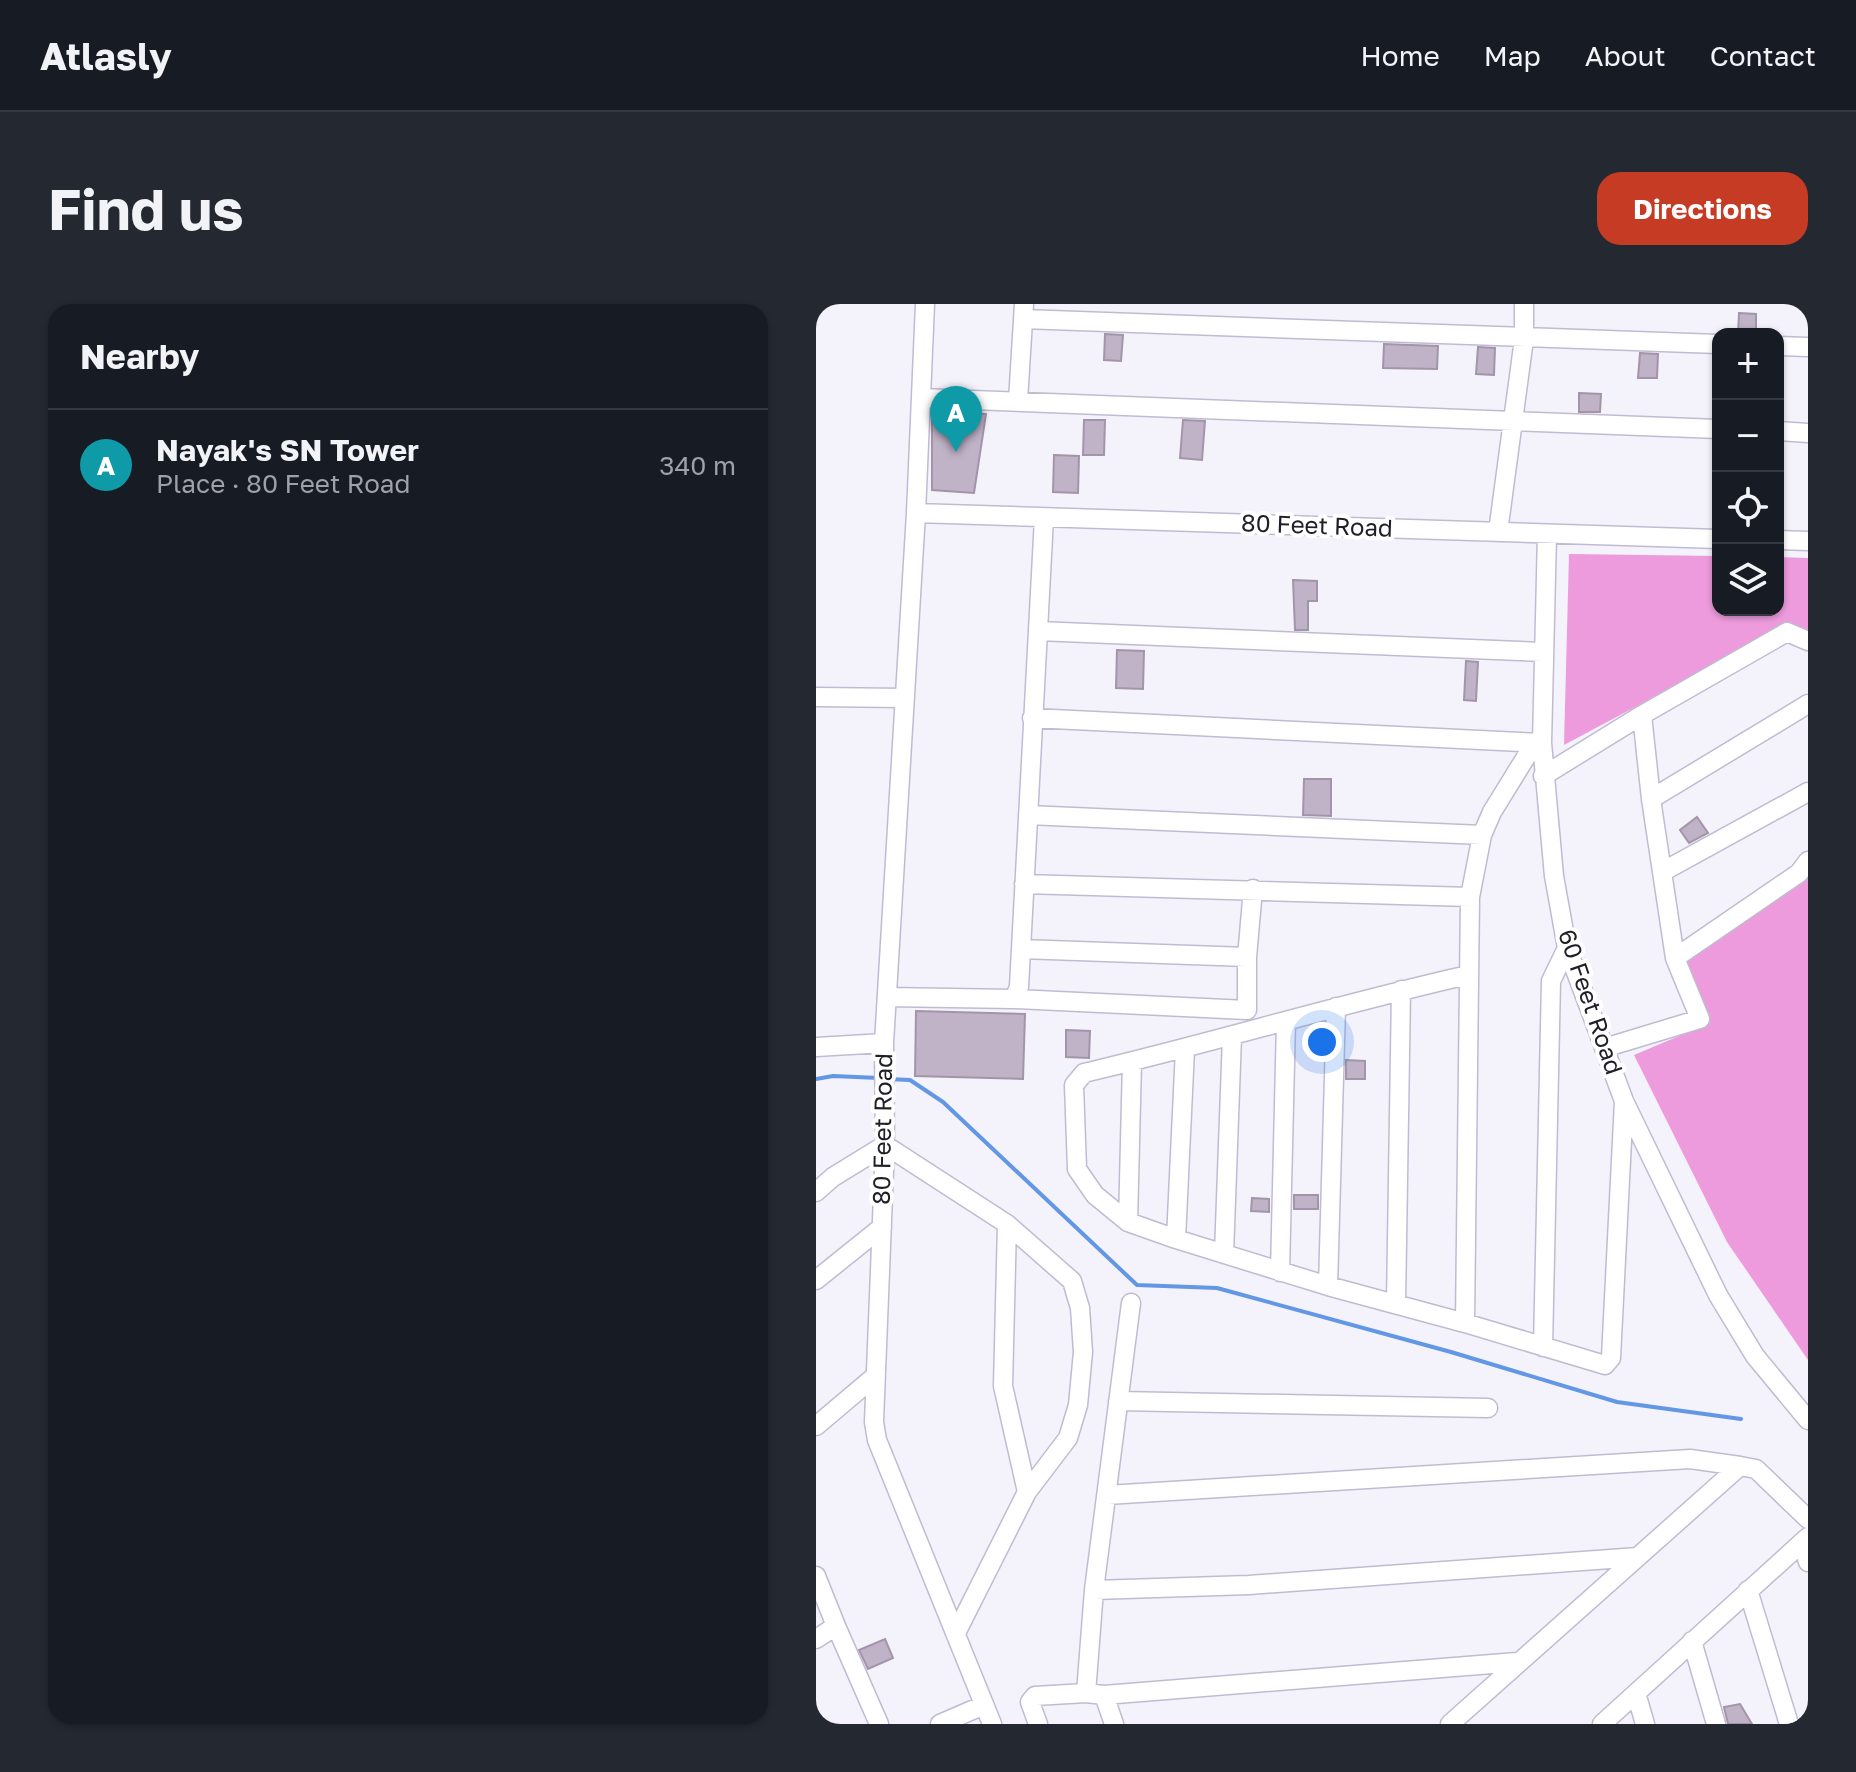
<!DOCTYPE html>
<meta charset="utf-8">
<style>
:root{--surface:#171b24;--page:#242831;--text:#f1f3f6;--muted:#9ea1a6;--line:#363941;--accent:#c63b23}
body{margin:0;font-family:"Golos Text",sans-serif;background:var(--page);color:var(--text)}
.controls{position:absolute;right:24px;top:24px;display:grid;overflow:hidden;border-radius:16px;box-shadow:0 2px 6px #0004}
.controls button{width:72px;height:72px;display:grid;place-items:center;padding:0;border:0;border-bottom:2px solid var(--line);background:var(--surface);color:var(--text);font:40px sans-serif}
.you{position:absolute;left:506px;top:738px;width:28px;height:28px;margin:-20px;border:6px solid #fff;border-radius:50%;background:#1a73e8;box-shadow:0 0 0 12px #1a73e833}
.badge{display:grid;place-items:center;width:52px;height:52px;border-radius:50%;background:var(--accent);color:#fff;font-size:26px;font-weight:700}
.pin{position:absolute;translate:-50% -66px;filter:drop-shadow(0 2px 4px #0008)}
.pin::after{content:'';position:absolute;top:42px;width:28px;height:24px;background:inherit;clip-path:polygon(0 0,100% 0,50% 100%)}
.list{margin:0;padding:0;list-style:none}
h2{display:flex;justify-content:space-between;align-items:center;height:104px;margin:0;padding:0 32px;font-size:34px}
h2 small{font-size:26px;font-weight:400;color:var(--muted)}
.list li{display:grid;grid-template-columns:52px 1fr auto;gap:24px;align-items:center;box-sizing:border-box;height:112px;padding:0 32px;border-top:2px solid var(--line)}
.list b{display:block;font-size:30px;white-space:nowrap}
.list p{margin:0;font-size:26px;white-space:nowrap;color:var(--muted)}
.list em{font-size:26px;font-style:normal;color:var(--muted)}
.icon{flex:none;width:44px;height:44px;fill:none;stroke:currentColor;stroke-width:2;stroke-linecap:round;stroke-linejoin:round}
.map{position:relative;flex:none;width:992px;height:1420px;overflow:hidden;border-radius:24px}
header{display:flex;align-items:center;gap:48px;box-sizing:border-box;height:112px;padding:0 40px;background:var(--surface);border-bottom:2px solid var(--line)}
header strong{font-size:38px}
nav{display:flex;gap:44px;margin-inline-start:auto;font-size:28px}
.intro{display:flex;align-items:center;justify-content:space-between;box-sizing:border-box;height:192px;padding:0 48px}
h1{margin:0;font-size:56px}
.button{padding:20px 36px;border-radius:24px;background:var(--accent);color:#fff;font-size:28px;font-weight:700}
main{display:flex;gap:48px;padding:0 48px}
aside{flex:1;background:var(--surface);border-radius:24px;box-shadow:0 2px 6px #0004}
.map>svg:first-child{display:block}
</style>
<header>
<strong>Atlasly</strong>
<nav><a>Home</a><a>Map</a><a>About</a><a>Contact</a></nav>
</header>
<div class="intro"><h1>Find us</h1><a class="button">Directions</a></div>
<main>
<aside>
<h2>Nearby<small></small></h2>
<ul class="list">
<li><span class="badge" style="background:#0f9aa8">A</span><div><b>Nayak's SN Tower</b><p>Place · 80 Feet Road</p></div><em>340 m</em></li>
</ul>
</aside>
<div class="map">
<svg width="992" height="1420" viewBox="0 0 992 1420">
<rect width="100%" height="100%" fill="#f4f2fb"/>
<path fill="#ed9bdc" d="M 753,250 L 902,252 L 902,306 L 962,306 L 962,253 L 992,254 L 992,330 L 969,323 L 748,441 Z
M 992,564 L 992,1056 L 911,938 L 818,751 L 894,719 L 868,655 Z"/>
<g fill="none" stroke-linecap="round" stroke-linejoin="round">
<path stroke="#6297e5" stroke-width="4" d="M 0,775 L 17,772 L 63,774
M 72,775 L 94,776 L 127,798 L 321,981 L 401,984 L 635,1048 L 801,1098 L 925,1115"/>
</g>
<path fill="#c0b2c7" stroke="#a395a9" stroke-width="2" d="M 923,9 L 940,10 L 940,30 L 922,30 Z
M 289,30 L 307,31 L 305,57 L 288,56 Z
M 568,40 L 622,42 L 621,65 L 567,64 Z
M 662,43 L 679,44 L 678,71 L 660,70 Z
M 824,49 L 842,50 L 841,74 L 822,74 Z
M 763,89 L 785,90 L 784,108 L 763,108 Z
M 116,108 L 170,110 L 158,189 L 116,186 Z
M 268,116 L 289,116 L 288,151 L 267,151 Z
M 367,116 L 389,117 L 386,156 L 364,154 Z
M 238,151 L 263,152 L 262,189 L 237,188 Z
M 477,276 L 501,277 L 501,297 L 492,297 L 492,326 L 479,326 Z
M 301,346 L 328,347 L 327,385 L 300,384 Z
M 650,357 L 662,358 L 660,397 L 648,396 Z
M 488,475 L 515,475 L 515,512 L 487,511 Z
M 881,513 L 892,529 L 873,539 L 864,526 Z
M 100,707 L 209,710 L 207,775 L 99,772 Z
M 250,726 L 274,727 L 273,754 L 250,753 Z
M 530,756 L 549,757 L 549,775 L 530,775 Z
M 478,891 L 502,891 L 502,905 L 478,905 Z
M 436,894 L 453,895 L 453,908 L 435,907 Z
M 69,1335 L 77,1354 L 52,1365 L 43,1346 Z
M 924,1400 L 936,1420 L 912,1420 L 908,1403 Z"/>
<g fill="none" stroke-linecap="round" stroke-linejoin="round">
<g stroke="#c1bbd2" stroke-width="21">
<path id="minor" d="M 109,0 L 100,209 L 68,739 L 69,841 L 58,1118 L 61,1136 L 176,1420
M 207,15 L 902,40
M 962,42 L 992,43
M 105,94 L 902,125
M 202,97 L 208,0
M 962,127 L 992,129
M 100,209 L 902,235
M 682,228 L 708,35 L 708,0
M 731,230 L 726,439 L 738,572 L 751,644 L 808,797 L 902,991 L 939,1052 L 992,1116
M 962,236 L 992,237
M 222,327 L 727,348
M 0,393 L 89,394
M 826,411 L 835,495 L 859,654 L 983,569 L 992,557
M 216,414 L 725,439
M 718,440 L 676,508 L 666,531 L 654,593 L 649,1019 L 789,1061 L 795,1054 L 808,797
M 727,472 L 826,411 L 971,328 L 992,337
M 835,495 L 992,400
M 212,511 L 666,531
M 846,568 L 992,488
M 208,580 L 654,593
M 205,645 L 431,653 L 437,585
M 71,693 L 198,695 L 203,683 L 228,214
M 198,695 L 431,706 L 431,653
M 0,743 L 68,739
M 788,744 L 884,715 L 859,654
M 0,888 L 17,873 L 69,841 L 191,920 L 256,977 L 264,1004 L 267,1048 L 262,1101 L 252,1134 L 211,1188 L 140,1329
M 312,918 L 316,758
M 191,920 L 187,1082 L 211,1188
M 360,935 L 369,745
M 408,950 L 416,732
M 464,968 L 470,717
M 0,976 L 66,923
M 512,982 L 520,703
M 580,1000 L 585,686
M 649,1019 L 512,982 L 360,935 L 312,918 L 279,891 L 261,865 L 258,781 L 268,769 C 396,739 523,700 652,671
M 727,1043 L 735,677 L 751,644
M 302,1097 L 672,1104
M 0,1122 L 58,1073
M 291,1191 L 874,1155 L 924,1162
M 986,1238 L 992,1258
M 0,1272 L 20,1322 L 0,1335
M 278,1286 L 433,1281 L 822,1253
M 932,1286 L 973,1420
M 20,1322 L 63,1420
M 876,1337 L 900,1420
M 820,1389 L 829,1420
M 288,1391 L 701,1358
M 124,1420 L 168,1401
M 222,1420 L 214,1398 L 219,1392 L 270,1389
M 298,1420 L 288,1391 L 270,1389 L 278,1286 L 315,999
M 634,1420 L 924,1162 L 940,1165 L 992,1215
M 786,1420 L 992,1233"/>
</g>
<use href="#minor" stroke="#fff" stroke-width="18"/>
</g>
<g text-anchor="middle" stroke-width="8" stroke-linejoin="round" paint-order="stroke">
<g font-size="24" fill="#201e26" stroke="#fff">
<text transform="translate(501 222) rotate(2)" y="8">80 Feet Road</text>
<text transform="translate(774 698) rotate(71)" y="8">60 Feet Road</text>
<text transform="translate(67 825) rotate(-89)" y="8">80 Feet Road</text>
</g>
</g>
</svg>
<div class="controls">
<button>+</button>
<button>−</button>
<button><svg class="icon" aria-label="locate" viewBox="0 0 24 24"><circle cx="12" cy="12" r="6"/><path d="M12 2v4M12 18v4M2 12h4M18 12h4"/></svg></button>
<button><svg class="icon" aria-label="layers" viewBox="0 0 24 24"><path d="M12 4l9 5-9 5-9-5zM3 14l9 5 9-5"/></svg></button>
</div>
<div class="you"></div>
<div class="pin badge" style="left:140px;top:148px;background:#0f9aa8">A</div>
</div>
</main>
